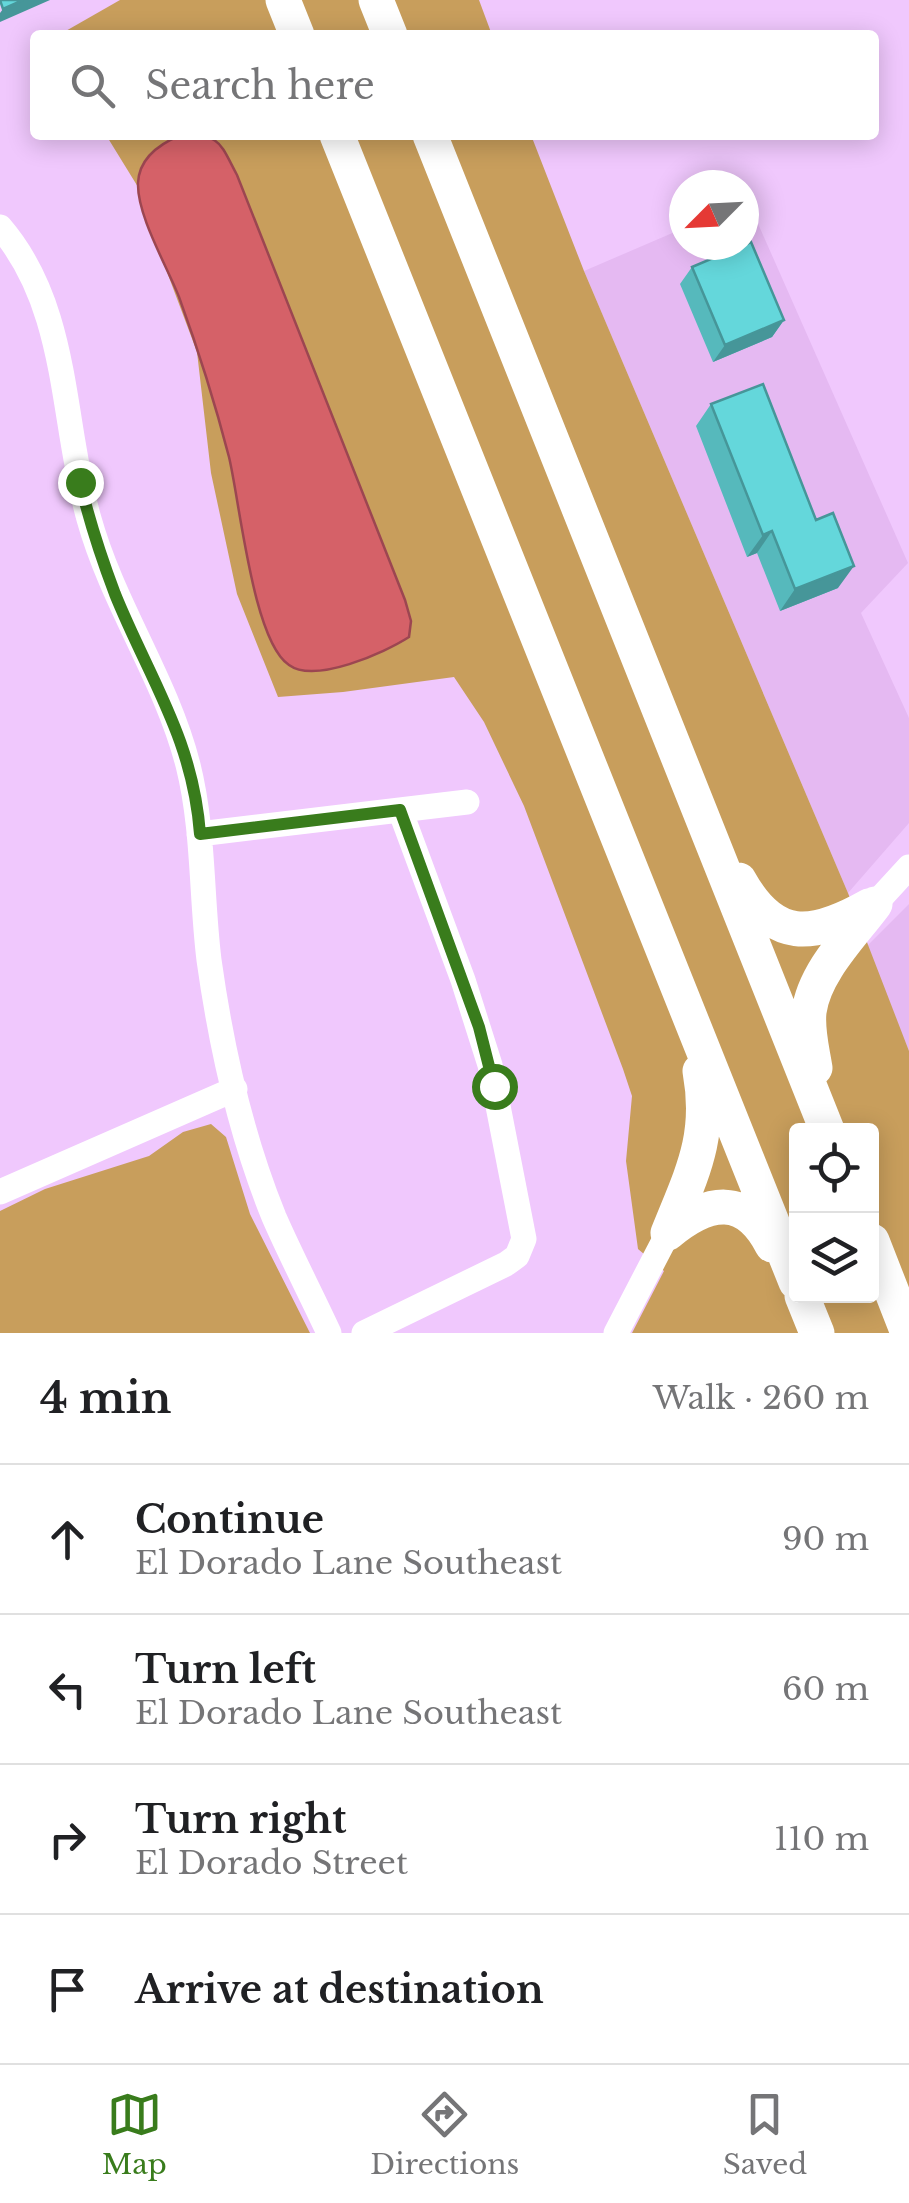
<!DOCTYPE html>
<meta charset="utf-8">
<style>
:root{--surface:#fff;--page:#f2f2f2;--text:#202124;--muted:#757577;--line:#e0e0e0;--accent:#397c1c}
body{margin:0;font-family:"Libre Baskerville",serif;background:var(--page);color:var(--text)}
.controls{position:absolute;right:30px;bottom:30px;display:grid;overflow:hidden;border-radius:10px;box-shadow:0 5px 25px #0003}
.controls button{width:90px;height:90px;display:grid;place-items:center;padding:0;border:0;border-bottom:2px solid var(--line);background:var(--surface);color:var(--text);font:50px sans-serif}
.compass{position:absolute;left:669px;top:170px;width:90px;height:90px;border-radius:50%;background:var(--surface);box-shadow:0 5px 25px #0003;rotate:246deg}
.stop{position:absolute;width:30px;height:30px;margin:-22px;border:8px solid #397c1c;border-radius:50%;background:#fff}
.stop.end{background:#397c1c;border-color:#fff;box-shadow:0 2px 10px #0008}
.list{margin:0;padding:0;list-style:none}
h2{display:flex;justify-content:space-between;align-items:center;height:130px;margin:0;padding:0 40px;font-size:42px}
h2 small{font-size:32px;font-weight:400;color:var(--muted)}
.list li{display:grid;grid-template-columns:65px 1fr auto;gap:30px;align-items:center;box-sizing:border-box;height:150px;padding:0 40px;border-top:2px solid var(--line)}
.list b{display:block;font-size:38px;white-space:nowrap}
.list p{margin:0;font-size:32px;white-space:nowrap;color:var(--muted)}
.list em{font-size:32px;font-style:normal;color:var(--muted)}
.icon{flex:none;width:55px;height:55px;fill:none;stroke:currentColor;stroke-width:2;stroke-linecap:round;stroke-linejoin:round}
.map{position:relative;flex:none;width:909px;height:1333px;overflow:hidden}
.search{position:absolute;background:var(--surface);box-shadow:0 5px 25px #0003;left:30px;right:30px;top:30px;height:110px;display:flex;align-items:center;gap:25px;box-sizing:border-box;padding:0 35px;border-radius:10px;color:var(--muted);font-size:38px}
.sheet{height:730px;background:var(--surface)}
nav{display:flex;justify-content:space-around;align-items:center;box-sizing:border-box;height:140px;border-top:2px solid var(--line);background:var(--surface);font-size:28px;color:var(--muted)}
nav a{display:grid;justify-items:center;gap:5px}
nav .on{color:var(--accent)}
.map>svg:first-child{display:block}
</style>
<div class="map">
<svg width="909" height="1333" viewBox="0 0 909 1333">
<rect width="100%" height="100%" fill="#f0c8fd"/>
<path fill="#e5b9f2" d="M 748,201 L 908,563 L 861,613 L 909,718 L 909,823 L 848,893 L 584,271 L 684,228 L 684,245 L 744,245 L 744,203 Z
M 909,904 L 909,1051 L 867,946 Z"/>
<path fill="#c89e5c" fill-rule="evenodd" d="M 120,0 L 479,0 L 492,35 L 65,35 L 64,32 Z
M 106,135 L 531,135 L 584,271 L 848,893 L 909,1051 L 909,1333 L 632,1333 L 664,1271 L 638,1249 L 626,1161 L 632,1096 L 623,1069 L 524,806 L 484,722 L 454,677 L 343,692 L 278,697 L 237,594 L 211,473 L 197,352 L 146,216 L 138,187 ZM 796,1130 L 872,1130 L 872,1296 L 796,1296 Z
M 211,1124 L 226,1137 L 250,1214 L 310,1333 L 0,1333 L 0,1211 L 45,1189 L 149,1156 L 183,1132 Z"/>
<path fill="#d56168" stroke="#9c4651" stroke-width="2.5" d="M 181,135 C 221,135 219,141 237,175 L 405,600 L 411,621 L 409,637 C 384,653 315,684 289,665 C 253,641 240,503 229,457 C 215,403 198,349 179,297 C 167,266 137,216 138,183 C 139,158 159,144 181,135 Z"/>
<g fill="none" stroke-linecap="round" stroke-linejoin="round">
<path stroke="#fff" stroke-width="25" d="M 0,227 C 70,308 61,421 89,519 C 113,605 166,679 188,765 C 204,829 201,895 209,960 C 221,1046 241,1136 274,1217 C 291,1256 311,1294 329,1333
M 199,834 L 467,802
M 875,904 L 909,867
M 0,1192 L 235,1089
M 364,1333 L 506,1264 L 517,1256 L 524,1239 L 490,1065 L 463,980 L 400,810
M 616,1333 L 668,1233"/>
<path stroke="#fff" stroke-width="35" d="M 283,0 L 297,35
M 376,0 L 390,35
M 337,135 L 796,1282
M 430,135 L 827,1130
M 739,880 C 774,943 812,938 869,906
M 815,1068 C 812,1049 807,1031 809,1012 C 814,972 852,935 875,904
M 668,1233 C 692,1173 712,1137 700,1071
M 668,1233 C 708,1200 745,1193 772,1245
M 872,1241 L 908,1333
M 802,1296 L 817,1333"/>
</g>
<path fill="#56b9bc" d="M 692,267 L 784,320 L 772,337 L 713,362 L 680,284 Z
M 711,404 L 838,588 L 780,611 L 757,553 L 747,557 L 696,426 Z"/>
<path fill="#469699" d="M 23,0 L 50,0 L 0,22 L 0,13 L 3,9 Z
M 784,320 L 772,337 L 713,362 L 725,345 Z
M 772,531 L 757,553 L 747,557 L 763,535 Z
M 854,566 L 838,588 L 780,611 L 795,589 Z"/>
<path fill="#64d7db" stroke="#469699" stroke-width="2.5" d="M 0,0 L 23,0 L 3,9 Z
M 751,242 L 784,320 L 725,345 L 692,267 Z
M 763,384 L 816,520 L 833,513 L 854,566 L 795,589 L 772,531 L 763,535 L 711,404 Z"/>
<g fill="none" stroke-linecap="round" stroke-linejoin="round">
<path stroke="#397c1c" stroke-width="12" d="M 80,482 C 89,520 101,557 115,594 C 149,678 193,739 200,834 L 400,810 L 479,1027 L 494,1086"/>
</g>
</svg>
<div class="controls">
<button><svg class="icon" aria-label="locate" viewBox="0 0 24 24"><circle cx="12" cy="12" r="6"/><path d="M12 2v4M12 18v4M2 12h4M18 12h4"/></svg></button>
<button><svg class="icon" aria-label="layers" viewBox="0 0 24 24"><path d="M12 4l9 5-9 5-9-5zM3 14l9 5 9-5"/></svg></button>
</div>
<svg class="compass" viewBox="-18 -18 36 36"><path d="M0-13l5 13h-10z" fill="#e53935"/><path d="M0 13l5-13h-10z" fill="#757577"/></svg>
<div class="stop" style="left:494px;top:1086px"></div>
<div class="stop end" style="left:80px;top:482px"></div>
<div class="search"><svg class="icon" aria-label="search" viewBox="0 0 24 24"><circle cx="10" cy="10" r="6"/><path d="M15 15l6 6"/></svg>Search here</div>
</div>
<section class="sheet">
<h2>4 min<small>Walk · 260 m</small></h2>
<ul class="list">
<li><svg class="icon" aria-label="ahead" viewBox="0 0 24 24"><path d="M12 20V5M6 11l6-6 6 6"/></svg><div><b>Continue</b><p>El Dorado Lane Southeast</p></div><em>90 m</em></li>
<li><svg class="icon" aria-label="left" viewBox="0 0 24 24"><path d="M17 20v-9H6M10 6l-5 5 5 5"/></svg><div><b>Turn left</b><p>El Dorado Lane Southeast</p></div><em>60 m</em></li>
<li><svg class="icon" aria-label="right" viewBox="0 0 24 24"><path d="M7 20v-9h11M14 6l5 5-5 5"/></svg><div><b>Turn right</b><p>El Dorado Street</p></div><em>110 m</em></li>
<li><svg class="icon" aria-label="arrive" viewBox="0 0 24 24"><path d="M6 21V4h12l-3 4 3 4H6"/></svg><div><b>Arrive at destination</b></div></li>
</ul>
</section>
<nav>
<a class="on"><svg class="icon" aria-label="map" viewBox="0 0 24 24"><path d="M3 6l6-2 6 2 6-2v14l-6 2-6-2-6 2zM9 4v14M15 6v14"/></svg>Map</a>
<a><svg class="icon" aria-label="directions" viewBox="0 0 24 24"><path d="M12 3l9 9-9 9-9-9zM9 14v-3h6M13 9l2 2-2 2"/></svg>Directions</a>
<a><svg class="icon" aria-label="saved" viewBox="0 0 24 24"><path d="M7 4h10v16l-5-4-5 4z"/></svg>Saved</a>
</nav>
